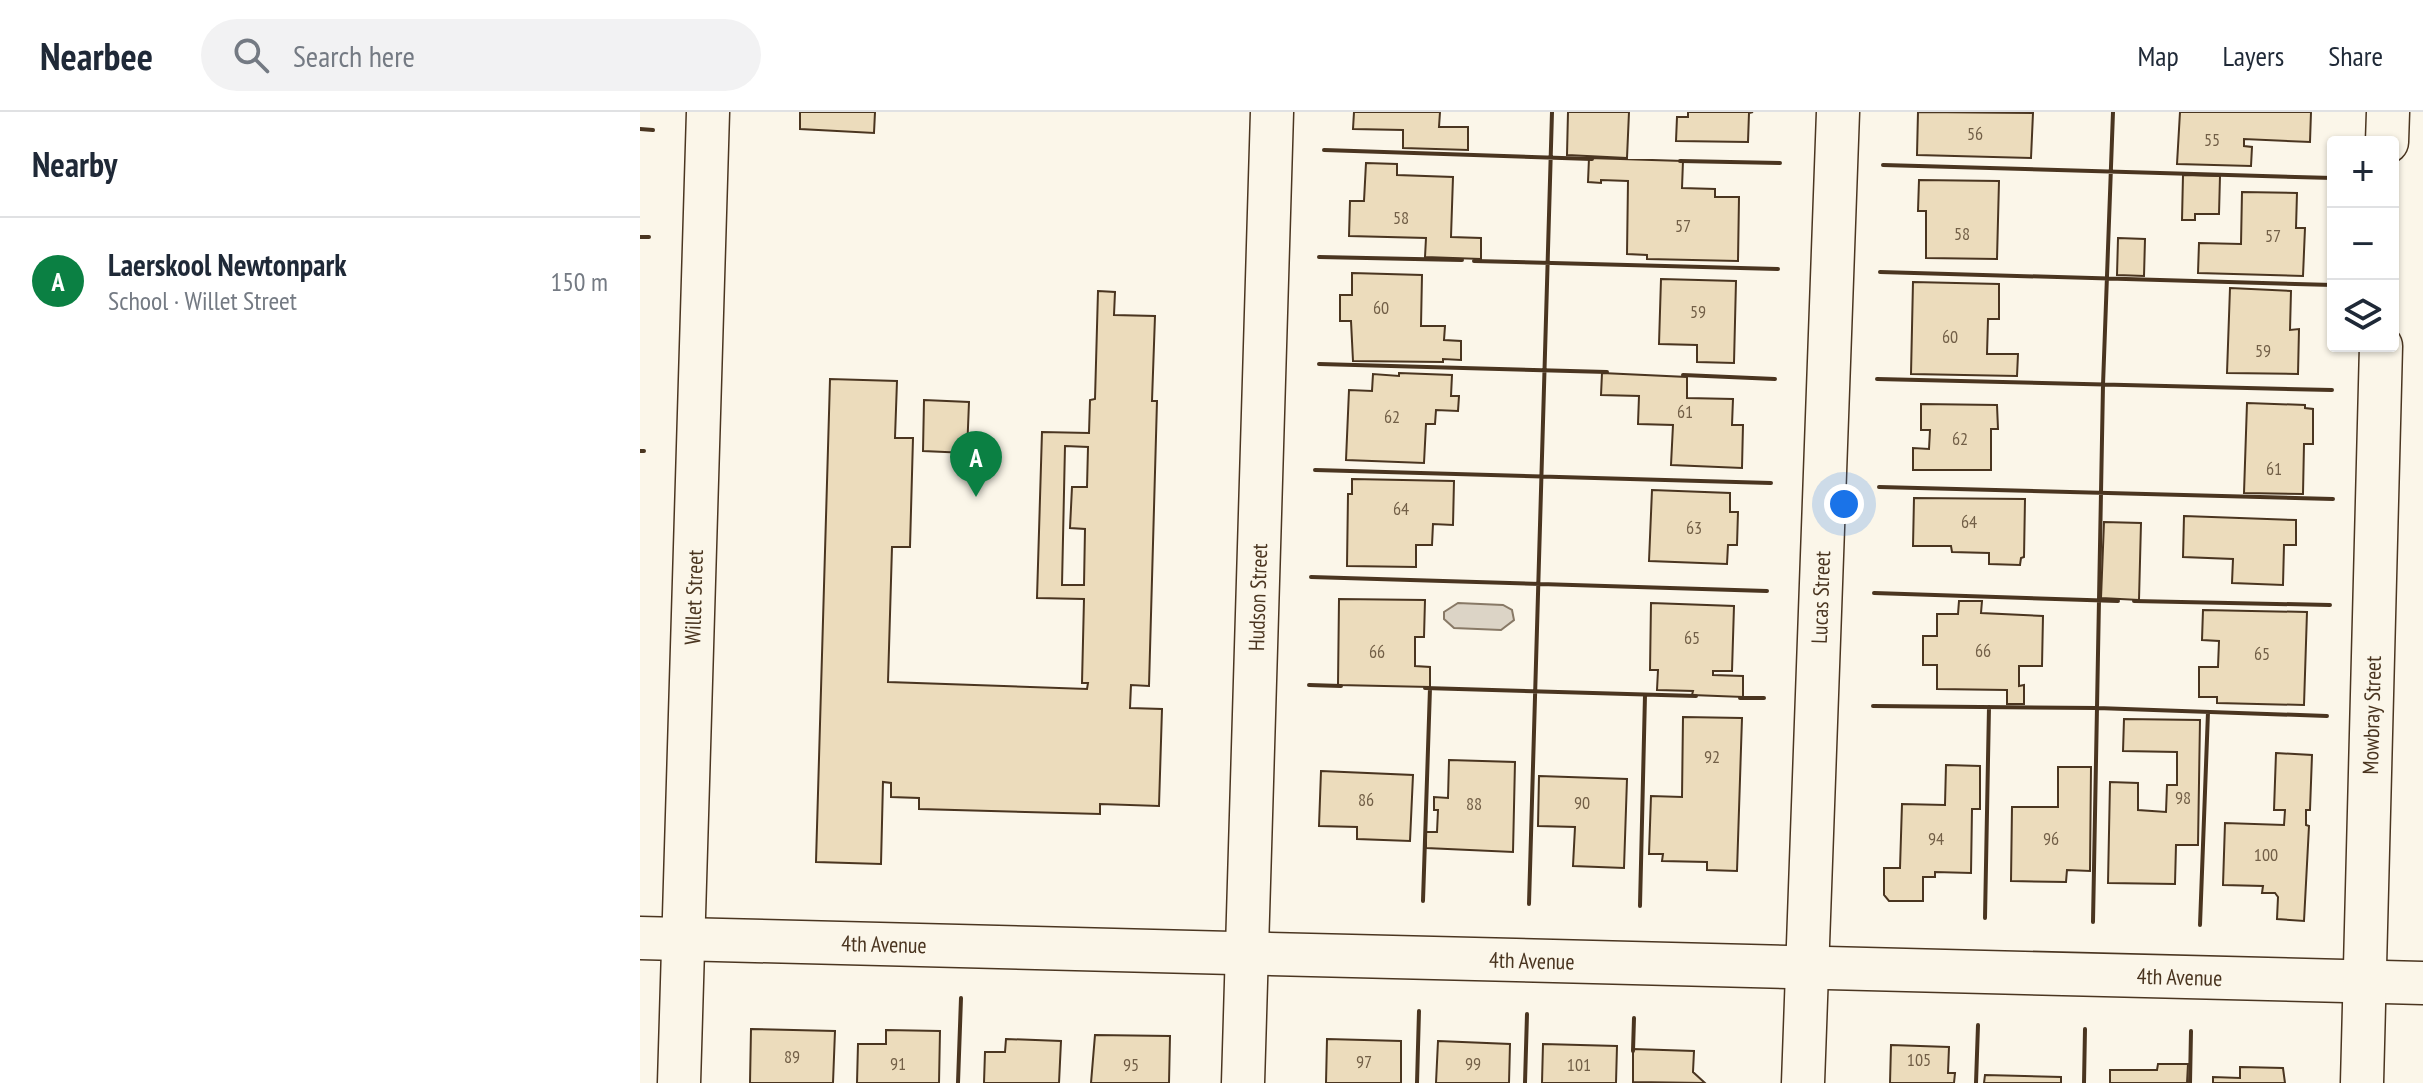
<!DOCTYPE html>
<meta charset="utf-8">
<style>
:root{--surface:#fff;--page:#f2f2f3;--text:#1f2937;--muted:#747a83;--line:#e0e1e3;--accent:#0b8043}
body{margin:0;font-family:"PT Sans Narrow",sans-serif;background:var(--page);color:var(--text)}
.controls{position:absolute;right:24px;top:24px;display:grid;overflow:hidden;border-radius:8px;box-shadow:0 2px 6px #0004}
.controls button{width:72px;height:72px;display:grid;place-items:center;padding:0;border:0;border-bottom:2px solid var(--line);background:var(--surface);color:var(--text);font:40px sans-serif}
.you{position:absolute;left:1204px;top:392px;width:28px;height:28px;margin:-20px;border:6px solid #fff;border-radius:50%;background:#1a73e8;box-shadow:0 0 0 12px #1a73e833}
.badge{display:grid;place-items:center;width:52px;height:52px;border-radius:50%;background:var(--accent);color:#fff;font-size:26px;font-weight:700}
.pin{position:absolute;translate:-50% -66px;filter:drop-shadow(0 2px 4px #0008)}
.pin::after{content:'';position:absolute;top:42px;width:28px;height:24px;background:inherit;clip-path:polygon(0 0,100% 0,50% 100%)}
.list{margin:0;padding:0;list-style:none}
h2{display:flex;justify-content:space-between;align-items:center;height:104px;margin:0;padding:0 32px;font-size:34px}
h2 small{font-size:26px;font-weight:400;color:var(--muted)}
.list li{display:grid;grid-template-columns:52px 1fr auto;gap:24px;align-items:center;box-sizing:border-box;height:128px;padding:0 32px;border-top:2px solid var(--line)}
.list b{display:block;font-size:30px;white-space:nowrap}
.list p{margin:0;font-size:26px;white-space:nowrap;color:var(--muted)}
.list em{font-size:26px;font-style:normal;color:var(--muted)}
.icon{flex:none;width:44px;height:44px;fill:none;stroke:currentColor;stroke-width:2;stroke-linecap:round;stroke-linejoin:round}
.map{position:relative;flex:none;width:1783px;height:971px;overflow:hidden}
header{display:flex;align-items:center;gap:48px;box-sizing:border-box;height:112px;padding:0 40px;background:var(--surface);border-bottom:2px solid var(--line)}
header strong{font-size:38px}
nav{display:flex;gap:44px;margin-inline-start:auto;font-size:28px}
.search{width:560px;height:72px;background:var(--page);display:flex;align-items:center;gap:20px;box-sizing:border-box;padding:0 28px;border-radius:44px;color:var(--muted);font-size:30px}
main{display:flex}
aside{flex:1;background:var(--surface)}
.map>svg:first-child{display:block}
</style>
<header>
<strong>Nearbee</strong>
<div class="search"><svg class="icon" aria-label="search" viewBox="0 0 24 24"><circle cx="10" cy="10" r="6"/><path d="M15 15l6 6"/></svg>Search here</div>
<nav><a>Map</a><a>Layers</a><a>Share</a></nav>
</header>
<main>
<aside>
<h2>Nearby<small></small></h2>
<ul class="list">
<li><span class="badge">A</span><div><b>Laerskool Newtonpark</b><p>School · Willet Street</p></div><em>150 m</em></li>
</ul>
</aside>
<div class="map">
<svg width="1783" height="971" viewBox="0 0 1783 971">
<rect width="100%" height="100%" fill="#fbf6e9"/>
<path fill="#dcd4c6" stroke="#887966" stroke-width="2" d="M 818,491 L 863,493 L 872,498 L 874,508 L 861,518 L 814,516 L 804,507 L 804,500 Z"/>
<path fill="#ecdcbc" stroke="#4a3520" stroke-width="2" fill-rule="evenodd" d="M 160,0 L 235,0 L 234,21 L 160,17 Z
M 714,0 L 800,0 L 799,15 L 828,15 L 828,38 L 763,36 L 763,18 L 713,17 Z
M 928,0 L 989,0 L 987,46 L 927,43 Z
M 1048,0 L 1113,0 L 1109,1 L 1108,30 L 1036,29 L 1037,5 L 1048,5 Z
M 1278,0 L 1393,1 L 1391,46 L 1277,43 Z
M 1540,0 L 1671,0 L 1670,30 L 1604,27 L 1604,34 L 1612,35 L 1611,54 L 1537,52 Z
M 949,46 L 1043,49 L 1042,76 L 1075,77 L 1075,85 L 1099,85 L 1098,149 L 1007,147 L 1007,143 L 987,142 L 988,69 L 961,68 L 961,71 L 948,70 Z
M 726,51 L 757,52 L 757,63 L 813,65 L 811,125 L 841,126 L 841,147 L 785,145 L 786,126 L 709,124 L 710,89 L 724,89 Z
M 1543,63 L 1580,64 L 1579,102 L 1555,102 L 1555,108 L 1542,108 Z
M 1279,68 L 1359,69 L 1357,147 L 1286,146 L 1286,99 L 1278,99 Z
M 1602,80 L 1657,81 L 1656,116 L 1665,116 L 1663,164 L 1558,161 L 1559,131 L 1601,132 Z
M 1478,126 L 1505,127 L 1504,164 L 1477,163 Z
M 712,161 L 782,163 L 781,214 L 805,214 L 804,228 L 821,229 L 821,248 L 803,247 L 803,250 L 713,249 L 711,209 L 700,209 L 700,183 L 712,183 Z
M 1021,167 L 1096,169 L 1094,251 L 1057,250 L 1057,233 L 1019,232 Z
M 1273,170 L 1359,172 L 1359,207 L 1348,207 L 1347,242 L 1378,242 L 1377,264 L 1271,262 Z
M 1590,176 L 1651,179 L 1650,218 L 1659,217 L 1658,262 L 1587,261 Z
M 458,179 L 475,180 L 474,203 L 515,204 L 512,289 L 517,289 L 509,574 L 491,573 L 490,596 L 522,597 L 519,694 L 460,692 L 460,702 L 279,697 L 279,686 L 251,685 L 251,671 L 243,670 L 241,752 L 176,750 L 190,267 L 257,269 L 255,326 L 273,326 L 270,435 L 252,435 L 248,570 L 447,577 L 448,571 L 442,571 L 444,487 L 397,486 L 402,320 L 449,321 L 450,288 L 455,287 ZM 425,334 L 448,335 L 447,375 L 432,375 L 430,416 L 445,417 L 444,473 L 422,473 Z
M 759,261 L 812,263 L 811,284 L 819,284 L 818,299 L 796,298 L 795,312 L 786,312 L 784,351 L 706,348 L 709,278 L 732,279 L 733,262 L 759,264 Z
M 962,261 L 1047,265 L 1047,286 L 1093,287 L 1092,313 L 1103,313 L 1102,356 L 1031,353 L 1033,313 L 998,312 L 999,284 L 961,283 Z
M 284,288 L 329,290 L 327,341 L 283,339 Z
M 1607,291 L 1665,293 L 1665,296 L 1673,297 L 1673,332 L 1664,332 L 1663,382 L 1604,381 Z
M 1281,292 L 1357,293 L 1358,317 L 1351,317 L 1351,358 L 1273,358 L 1273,336 L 1289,337 L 1290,318 L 1281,318 Z
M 712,367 L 814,369 L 813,413 L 793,412 L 792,433 L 776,433 L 776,455 L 707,454 L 708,382 L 712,382 Z
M 1012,378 L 1090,381 L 1090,400 L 1098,400 L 1097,433 L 1088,433 L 1087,452 L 1009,449 Z
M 1274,386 L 1385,387 L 1384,445 L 1381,446 L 1380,453 L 1349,452 L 1349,441 L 1312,440 L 1311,434 L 1273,434 Z
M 1544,404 L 1656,408 L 1656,433 L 1644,433 L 1643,473 L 1592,471 L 1593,447 L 1543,445 Z
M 1464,410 L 1501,411 L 1499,488 L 1461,486 Z
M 699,487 L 785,488 L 784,525 L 775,525 L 775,554 L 790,555 L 790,575 L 698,573 Z
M 1319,489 L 1342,489 L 1341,501 L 1403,504 L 1402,554 L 1379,554 L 1379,574 L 1384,573 L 1384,592 L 1367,592 L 1367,578 L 1297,577 L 1297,553 L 1283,553 L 1283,524 L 1297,524 L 1297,502 L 1318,502 Z
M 1011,491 L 1094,494 L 1092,559 L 1073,559 L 1073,563 L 1103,564 L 1103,585 L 1052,583 L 1053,579 L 1017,578 L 1018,558 L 1010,558 Z
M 1563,498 L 1667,500 L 1664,593 L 1577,591 L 1577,585 L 1559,585 L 1559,555 L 1578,555 L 1579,529 L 1562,528 Z
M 1043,605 L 1102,606 L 1097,759 L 1067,758 L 1067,750 L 1022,749 L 1023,742 L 1009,742 L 1011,684 L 1042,685 Z
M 1484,607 L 1560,608 L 1558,733 L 1536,733 L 1535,772 L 1468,771 L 1470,670 L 1498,671 L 1498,698 L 1526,700 L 1527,673 L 1537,673 L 1537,640 L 1483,639 Z
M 1636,641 L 1672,643 L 1670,698 L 1666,698 L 1666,713 L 1669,714 L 1664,809 L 1637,807 L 1638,785 L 1635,781 L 1622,781 L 1623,774 L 1583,773 L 1585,711 L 1644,713 L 1645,698 L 1634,698 Z
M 809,648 L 875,650 L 873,740 L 786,736 L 786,720 L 797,720 L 798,698 L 794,698 L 794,685 L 808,686 Z
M 1306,653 L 1340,654 L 1340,697 L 1332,697 L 1331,761 L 1295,760 L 1295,765 L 1283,765 L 1283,789 L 1249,789 L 1244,783 L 1244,756 L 1260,756 L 1262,692 L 1305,693 Z
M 1418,655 L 1451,655 L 1450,759 L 1427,758 L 1426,770 L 1371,769 L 1372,695 L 1418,695 Z
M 681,659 L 773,663 L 770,729 L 717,727 L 717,715 L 679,714 Z
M 899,664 L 987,667 L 984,756 L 933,754 L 935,715 L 898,714 Z
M 111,917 L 195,919 L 193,971 L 110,971 Z
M 246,918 L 300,919 L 299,971 L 217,971 L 218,932 L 246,932 Z
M 455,923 L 530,924 L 529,971 L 451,971 Z
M 366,927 L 421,929 L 419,971 L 344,971 L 345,940 L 365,940 Z
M 687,927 L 761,929 L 761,971 L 686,971 Z
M 798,929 L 870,932 L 869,971 L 796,971 Z
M 903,932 L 977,934 L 976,971 L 902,971 Z
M 1251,933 L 1309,935 L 1308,961 L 1315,961 L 1314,971 L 1250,971 Z
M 993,937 L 1054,939 L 1053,960 L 1065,971 L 993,970 Z
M 1518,952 L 1548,952 L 1547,971 L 1470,971 L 1470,958 L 1517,958 Z
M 1600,955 L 1643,956 L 1645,971 L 1573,971 L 1573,965 L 1600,966 Z
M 1345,963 L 1421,965 L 1421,971 L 1344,971 Z"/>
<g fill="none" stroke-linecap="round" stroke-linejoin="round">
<g stroke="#4a3520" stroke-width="45">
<g id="minor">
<path d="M 1747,30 L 1748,0"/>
<path id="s1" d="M 0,826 L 1783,871"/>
<path id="s2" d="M 39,971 L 68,0"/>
<path id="s3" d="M 603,971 L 632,0"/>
<path id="s4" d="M 1163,971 L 1198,0"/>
<path id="s5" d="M 1722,971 L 1741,234"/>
</g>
</g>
<use href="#minor" stroke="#fbf6e9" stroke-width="42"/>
<path stroke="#4a3520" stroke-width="4" d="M 0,17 L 13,18
M 684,38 L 952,47
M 1040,49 L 1140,51
M 1243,53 L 1693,66
M 0,125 L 9,125
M 679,145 L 822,148
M 834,149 L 1138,157
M 1240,160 L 1693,173
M 679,252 L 967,260
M 1043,263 L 1135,267
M 1237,267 L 1692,278
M 0,339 L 4,339
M 675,358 L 1131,371
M 1239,375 L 1693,387
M 671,465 L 1127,479
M 1234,481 L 1478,489
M 1494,489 L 1690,493
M 669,573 L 701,574
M 785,576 L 1056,584
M 1100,586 L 1124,586
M 1233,594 L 1457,596 L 1687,604
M 783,789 L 790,576
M 889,792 L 912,0
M 1000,794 L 1005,583
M 1345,806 L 1349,595
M 1453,810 L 1463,273 L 1473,0
M 1560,813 L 1568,600
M 993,939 L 994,906
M 318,971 L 321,886
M 777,971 L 779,899
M 885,971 L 887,902
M 1336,971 L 1338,913
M 1444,971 L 1445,917
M 1550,971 L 1551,919"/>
</g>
<g text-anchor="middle" stroke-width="6" stroke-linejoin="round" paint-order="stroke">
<g font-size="18" fill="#725f47">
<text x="1335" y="28">56</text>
<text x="1572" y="34">55</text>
<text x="761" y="112">58</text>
<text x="1043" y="120">57</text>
<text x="1322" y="128">58</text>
<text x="1633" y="130">57</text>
<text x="741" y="202">60</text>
<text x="1058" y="206">59</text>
<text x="1310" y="231">60</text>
<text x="1623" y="245">59</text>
<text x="1045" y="306">61</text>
<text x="752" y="311">62</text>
<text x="1320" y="333">62</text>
<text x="1634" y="363">61</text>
<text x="761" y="403">64</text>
<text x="1329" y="416">64</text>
<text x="1054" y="422">63</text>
<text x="1052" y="532">65</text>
<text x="1343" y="545">66</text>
<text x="737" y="546">66</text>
<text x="1622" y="548">65</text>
<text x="1072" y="651">92</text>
<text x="1543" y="692">98</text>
<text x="726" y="694">86</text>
<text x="942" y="697">90</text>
<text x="834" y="698">88</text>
<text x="1296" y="733">94</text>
<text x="1411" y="733">96</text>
<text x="1626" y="749">100</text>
<text x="152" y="951">89</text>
<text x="1279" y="954">105</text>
<text x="724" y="956">97</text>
<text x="258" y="958">91</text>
<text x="833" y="958">99</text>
<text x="491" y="959">95</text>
<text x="939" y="959">101</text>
</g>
<g font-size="22" fill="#4a3520" stroke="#fbf6e9">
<text dy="8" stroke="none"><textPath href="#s3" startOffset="486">Hudson Street</textPath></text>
<text dy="8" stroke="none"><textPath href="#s2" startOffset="486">Willet Street</textPath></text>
<text dy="8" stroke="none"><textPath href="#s4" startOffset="486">Lucas Street</textPath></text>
<text dy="8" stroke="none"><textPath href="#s5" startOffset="368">Mowbray Street</textPath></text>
<text dy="8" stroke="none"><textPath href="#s1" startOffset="244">4th Avenue</textPath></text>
<text dy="8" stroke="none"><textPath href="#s1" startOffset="892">4th Avenue</textPath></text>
<text dy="8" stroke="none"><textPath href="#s1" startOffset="1540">4th Avenue</textPath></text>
</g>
</g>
</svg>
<div class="controls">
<button>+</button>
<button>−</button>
<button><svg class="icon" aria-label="layers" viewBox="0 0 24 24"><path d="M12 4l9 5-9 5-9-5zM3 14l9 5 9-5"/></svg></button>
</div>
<div class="you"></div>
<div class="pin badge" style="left:336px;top:385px">A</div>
</div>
</main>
